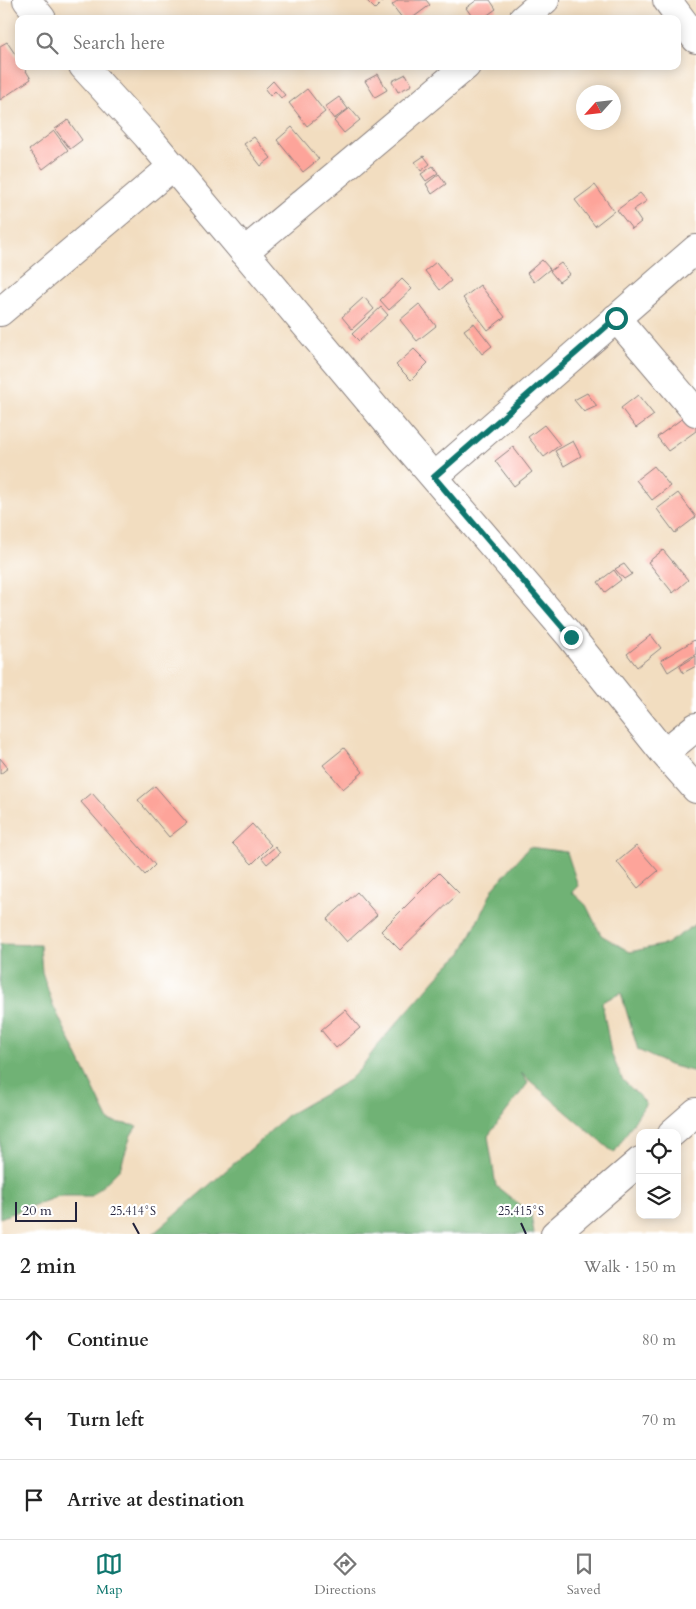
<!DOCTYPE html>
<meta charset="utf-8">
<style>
:root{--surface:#fff;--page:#f6f6f6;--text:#222;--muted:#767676;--line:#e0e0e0;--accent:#0f766e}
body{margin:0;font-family:Cardo,serif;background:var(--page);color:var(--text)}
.controls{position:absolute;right:15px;bottom:15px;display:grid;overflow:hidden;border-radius:10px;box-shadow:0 2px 12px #0003}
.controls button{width:45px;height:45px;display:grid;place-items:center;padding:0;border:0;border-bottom:1px solid var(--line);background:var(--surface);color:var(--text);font:25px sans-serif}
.compass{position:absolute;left:576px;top:85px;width:45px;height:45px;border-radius:50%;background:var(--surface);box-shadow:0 2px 12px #0003;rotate:243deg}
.scale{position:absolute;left:15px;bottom:12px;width:62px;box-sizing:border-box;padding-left:5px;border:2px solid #22223b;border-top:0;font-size:14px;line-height:18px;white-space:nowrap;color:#22223b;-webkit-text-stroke:4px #fff;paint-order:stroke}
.stop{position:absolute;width:15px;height:15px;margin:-11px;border:4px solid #0f766e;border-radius:50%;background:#fff}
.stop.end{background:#0f766e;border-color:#fff;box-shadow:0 1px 5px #0008}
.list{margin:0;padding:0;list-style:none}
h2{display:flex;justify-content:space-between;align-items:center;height:65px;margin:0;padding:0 20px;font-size:21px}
h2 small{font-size:16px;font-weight:400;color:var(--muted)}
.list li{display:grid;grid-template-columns:32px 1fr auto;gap:15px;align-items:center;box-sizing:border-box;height:80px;padding:0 20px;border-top:1px solid var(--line)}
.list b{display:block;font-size:19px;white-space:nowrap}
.list em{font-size:16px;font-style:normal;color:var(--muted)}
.icon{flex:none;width:28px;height:28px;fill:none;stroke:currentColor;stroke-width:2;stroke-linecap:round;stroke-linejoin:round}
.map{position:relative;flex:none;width:696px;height:1234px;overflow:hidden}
.search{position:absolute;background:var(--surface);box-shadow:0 2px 12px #0003;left:15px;right:15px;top:15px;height:55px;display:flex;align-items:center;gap:12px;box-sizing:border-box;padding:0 18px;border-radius:10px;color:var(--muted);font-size:19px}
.sheet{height:305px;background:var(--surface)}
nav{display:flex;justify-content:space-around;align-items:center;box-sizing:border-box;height:70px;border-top:1px solid var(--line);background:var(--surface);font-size:14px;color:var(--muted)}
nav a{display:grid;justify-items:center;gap:2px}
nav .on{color:var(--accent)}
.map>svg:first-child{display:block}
</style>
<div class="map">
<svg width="696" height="1234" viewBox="0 0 696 1234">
<rect width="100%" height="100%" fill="#fff"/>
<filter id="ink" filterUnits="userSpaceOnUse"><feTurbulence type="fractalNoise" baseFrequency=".02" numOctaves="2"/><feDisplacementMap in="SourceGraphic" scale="10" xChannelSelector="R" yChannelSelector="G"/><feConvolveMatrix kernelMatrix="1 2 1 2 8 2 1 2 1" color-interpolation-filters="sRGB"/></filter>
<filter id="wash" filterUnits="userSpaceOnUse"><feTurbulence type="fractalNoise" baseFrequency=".0096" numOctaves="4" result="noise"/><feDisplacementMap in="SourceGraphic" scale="20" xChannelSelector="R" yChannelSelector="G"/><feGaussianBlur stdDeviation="1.12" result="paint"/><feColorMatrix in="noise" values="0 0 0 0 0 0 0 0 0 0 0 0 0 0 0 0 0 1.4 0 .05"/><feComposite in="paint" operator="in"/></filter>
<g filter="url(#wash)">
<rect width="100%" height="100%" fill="#f2ddc0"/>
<path fill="#70b275" stroke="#496a58" d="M 529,847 L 567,852 L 578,886 L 572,892 L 586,905 L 601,935 L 630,952 L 666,944 L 696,924 L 696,1072 L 669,1065 L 638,1050 L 621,993 L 602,1002 L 611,1053 L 622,1079 L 646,1103 L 614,1153 L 521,1073 L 528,1083 L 488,1136 L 496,1186 L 531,1214 L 534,1234 L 153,1234 L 261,1140 L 286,1116 L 349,1080 L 360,1069 L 381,1041 L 446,967 L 462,953 L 494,887 Z
M 0,944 L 40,945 L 42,972 L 53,1005 L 109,1121 L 137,1126 L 131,1135 L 120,1169 L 92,1196 L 59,1196 L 0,1218 Z"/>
<g id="blocks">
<path fill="#fda49a" d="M 366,0 L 384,0 L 375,9 Z
M 398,0 L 426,0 L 430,5 L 411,19 L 403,19 L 392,5 Z
M 477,0 L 490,0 L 496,9 L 482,19 L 474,19 L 466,8 Z
M 7,42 L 19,60 L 19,66 L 23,66 L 31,79 L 0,100 L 0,46 Z
M 378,74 L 387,90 L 375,97 L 365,81 Z
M 406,74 L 412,85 L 398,92 L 392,81 Z
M 273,81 L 285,95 L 281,98 L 275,91 L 270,96 L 265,89 Z
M 307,89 L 325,112 L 307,126 L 289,103 Z
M 339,97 L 348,109 L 334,119 L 325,107 Z
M 350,108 L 360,120 L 344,133 L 334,121 Z
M 68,120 L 82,140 L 70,149 L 55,129 Z
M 292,127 L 319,159 L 303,172 L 277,140 Z
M 54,131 L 68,150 L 43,169 L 29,150 Z
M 254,137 L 271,158 L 261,166 L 244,144 Z
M 424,156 L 430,164 L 421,171 L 415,162 Z
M 433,166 L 438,173 L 426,181 L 421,174 Z
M 439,174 L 446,184 L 432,194 L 426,184 Z
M 595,185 L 614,211 L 595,226 L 575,200 Z
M 640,193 L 647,201 L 633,210 L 641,222 L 632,229 L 617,210 Z
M 542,260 L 550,269 L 534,282 L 527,273 Z
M 436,262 L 451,281 L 440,290 L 425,271 Z
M 561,263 L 570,274 L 559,282 L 550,271 Z
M 402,279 L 412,289 L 389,310 L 380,300 Z
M 480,285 L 505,317 L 488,330 L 463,298 Z
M 364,297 L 374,309 L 352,329 L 342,317 Z
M 419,304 L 436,326 L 417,341 L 400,320 Z
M 381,307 L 388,315 L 359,341 L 352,334 Z
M 474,323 L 492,346 L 482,354 L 464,330 Z
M 414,349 L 428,363 L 411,380 L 396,365 Z
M 587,393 L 597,406 L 584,412 L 574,400 Z
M 638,395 L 654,415 L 636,428 L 621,408 Z
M 687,415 L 696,428 L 696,431 L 668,451 L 657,437 Z
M 544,425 L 560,445 L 544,457 L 528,437 Z
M 573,441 L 581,456 L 564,466 L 555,451 Z
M 513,447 L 532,472 L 514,486 L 495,461 Z
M 654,466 L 670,486 L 652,500 L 636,480 Z
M 678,493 L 696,517 L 675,533 L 657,509 Z
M 663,550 L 688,580 L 673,593 L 648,562 Z
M 624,564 L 632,574 L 624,579 L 615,569 Z
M 614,570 L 621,580 L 605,592 L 598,582 Z
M 651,635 L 661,648 L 637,667 L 627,654 Z
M 696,639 L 696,654 L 668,672 L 661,660 Z
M 696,656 L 696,666 L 683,673 L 680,666 Z
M 344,748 L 363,772 L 343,789 L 323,765 Z
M 0,758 L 8,768 L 0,774 Z
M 155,786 L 187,823 L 169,837 L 138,800 Z
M 92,793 L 155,865 L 145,875 L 81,802 Z
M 252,824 L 271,845 L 252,864 L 232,843 Z
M 636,846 L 658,871 L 638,888 L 617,862 Z
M 275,847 L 280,853 L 267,864 L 262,858 Z
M 439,873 L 459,893 L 400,950 L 381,931 Z
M 357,892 L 377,915 L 347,942 L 327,919 Z
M 345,1010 L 360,1028 L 336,1048 L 321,1030 Z"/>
</g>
</g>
<g filter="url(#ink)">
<use href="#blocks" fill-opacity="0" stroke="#8a807e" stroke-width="1"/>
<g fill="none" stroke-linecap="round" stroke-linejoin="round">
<g stroke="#8a807e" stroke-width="30">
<path id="minor" d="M 27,0 L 42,19
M 667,0 L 696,39
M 523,19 L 545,0
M 83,66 L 147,136 L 402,440 L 571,637 L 664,753 L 696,789
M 244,252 L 466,66
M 0,312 L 173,166
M 616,318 L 696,412
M 434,477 L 696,249
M 664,753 L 696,727
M 672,1133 L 696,1112
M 555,1234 L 640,1161"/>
</g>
<use href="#minor" stroke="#fff" stroke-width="28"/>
</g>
</g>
<g fill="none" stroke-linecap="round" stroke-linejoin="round" filter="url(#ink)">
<path stroke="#0f766e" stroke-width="6" d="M 571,637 L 434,477 L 616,318"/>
</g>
<path fill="none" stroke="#22223b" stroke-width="2" d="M 133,1223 L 139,1234M 521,1223 L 526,1234"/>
<g font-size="12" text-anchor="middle" fill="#22223b" stroke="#fff" stroke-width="4.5" stroke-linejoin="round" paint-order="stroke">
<text x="133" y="1215">25.414°S</text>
<text x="521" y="1215">25.415°S</text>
</g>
</svg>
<div class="controls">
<button><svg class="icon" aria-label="locate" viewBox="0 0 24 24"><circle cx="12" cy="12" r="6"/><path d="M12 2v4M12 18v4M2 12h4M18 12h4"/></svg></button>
<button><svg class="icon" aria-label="layers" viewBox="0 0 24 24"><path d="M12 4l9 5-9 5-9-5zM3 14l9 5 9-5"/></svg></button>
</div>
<svg class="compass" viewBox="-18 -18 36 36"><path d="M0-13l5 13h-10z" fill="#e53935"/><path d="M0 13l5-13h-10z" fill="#767676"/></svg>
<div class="scale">20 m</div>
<div class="stop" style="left:616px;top:318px"></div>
<div class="stop end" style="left:571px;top:637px"></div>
<div class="search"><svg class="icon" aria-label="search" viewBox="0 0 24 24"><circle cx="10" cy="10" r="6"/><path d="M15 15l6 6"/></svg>Search here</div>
</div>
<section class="sheet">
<h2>2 min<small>Walk · 150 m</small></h2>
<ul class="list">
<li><svg class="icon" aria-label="ahead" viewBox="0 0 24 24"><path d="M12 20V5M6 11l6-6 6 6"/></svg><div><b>Continue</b></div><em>80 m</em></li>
<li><svg class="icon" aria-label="left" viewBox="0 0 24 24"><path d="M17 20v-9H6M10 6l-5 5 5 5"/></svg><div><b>Turn left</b></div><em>70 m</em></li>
<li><svg class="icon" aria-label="arrive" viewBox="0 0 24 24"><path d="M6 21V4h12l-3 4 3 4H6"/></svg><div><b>Arrive at destination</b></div></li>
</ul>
</section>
<nav>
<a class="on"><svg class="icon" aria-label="map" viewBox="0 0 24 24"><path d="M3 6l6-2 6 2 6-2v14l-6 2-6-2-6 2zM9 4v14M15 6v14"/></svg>Map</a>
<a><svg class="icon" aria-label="directions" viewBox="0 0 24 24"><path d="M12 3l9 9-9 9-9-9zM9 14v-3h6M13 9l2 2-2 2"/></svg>Directions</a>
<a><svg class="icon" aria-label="saved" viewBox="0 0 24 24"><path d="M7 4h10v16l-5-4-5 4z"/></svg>Saved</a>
</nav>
